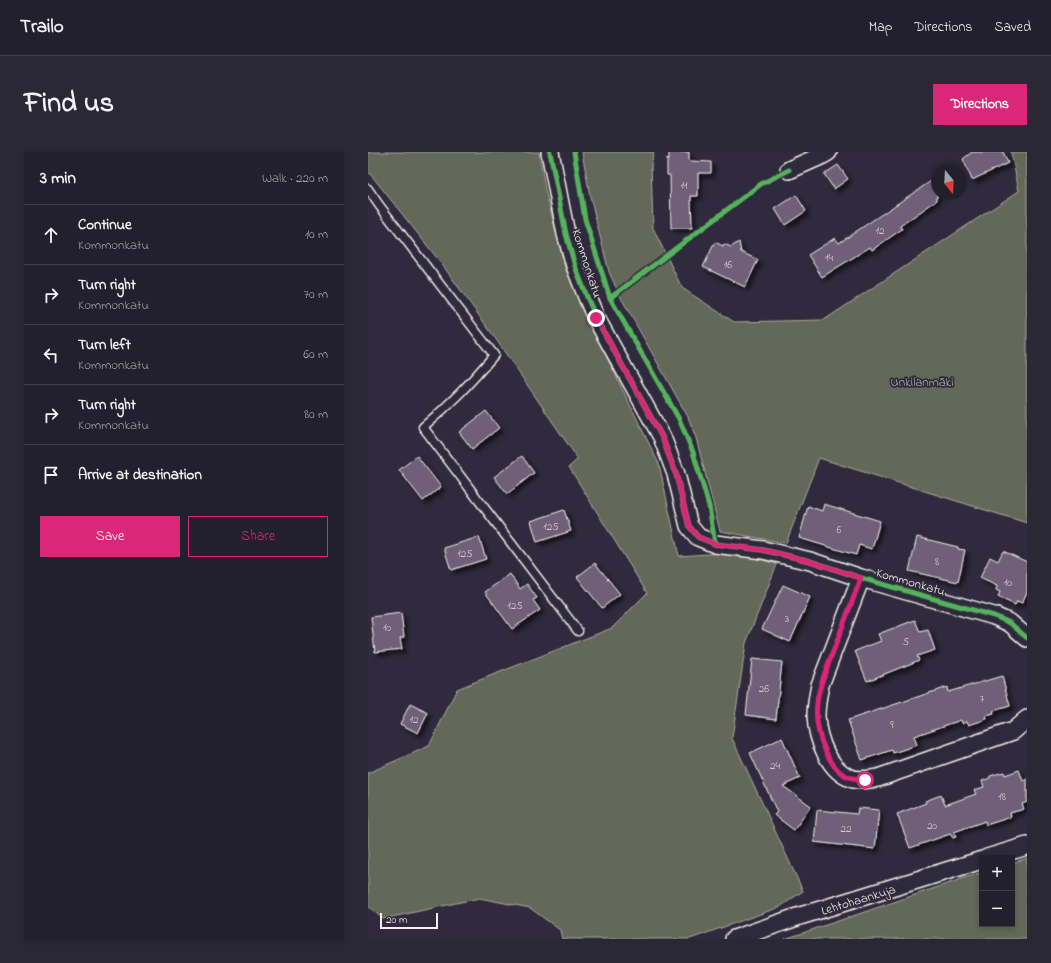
<!DOCTYPE html>
<meta charset="utf-8">
<style>
:root{--surface:#23202e;--page:#2b2836;--text:#f1f3f6;--muted:#a3a3aa;--line:#403e4a;--accent:#db2777}
body{margin:0;font-family:"Indie Flower",sans-serif;background:var(--page);color:var(--text)}
.controls{position:absolute;right:12px;bottom:12px;display:grid;overflow:hidden;border-radius:0px;box-shadow:0 2px 6px #0003}
.controls button{width:36px;height:36px;display:grid;place-items:center;padding:0;border:0;border-bottom:1px solid var(--line);background:var(--surface);color:var(--text);font:20px sans-serif}
.compass{position:absolute;left:563px;top:12px;width:36px;height:36px;border-radius:50%;background:var(--surface);box-shadow:0 2px 6px #0003;rotate:162deg}
.scale{position:absolute;left:12px;bottom:10px;width:58px;box-sizing:border-box;padding-left:4px;border:2px solid #f4f1e8;border-top:0;font-size:11px;line-height:14px;white-space:nowrap;color:#f4f1e8;-webkit-text-stroke:3px #2f2a3d;paint-order:stroke}
.stop{position:absolute;width:12px;height:12px;margin:-9px;border:3px solid #db2777;border-radius:50%;background:#fff}
.stop.end{background:#db2777;border-color:#fff;box-shadow:0 1px 4px #0008}
.list{margin:0;padding:0;list-style:none}
h2{display:flex;justify-content:space-between;align-items:center;height:52px;margin:0;padding:0 16px;font-size:17px}
h2 small{font-size:13px;font-weight:400;color:var(--muted)}
.list li{display:grid;grid-template-columns:26px 1fr auto;gap:12px;align-items:center;box-sizing:border-box;height:60px;padding:0 16px;border-top:1px solid var(--line)}
.list b{display:block;font-size:15px;white-space:nowrap}
.list p{margin:0;font-size:13px;white-space:nowrap;color:var(--muted)}
.list em{font-size:13px;font-style:normal;color:var(--muted)}
.actions{display:flex;gap:8px;padding:12px 16px}
.actions a{flex:1;padding:9px 0;border:1px solid var(--accent);border-radius:0px;text-align:center;font-size:14px;color:var(--accent)}
.actions .main{background:var(--accent);color:#fff}
.icon{flex:none;width:22px;height:22px;fill:none;stroke:currentColor;stroke-width:2;stroke-linecap:round;stroke-linejoin:round}
.map{position:relative;flex:none;width:659px;height:787px;overflow:hidden;border-radius:0px}
header{display:flex;align-items:center;gap:24px;box-sizing:border-box;height:56px;padding:0 20px;background:var(--surface);border-bottom:1px solid var(--line)}
header strong{font-size:19px}
nav{display:flex;gap:22px;margin-inline-start:auto;font-size:14px}
.intro{display:flex;align-items:center;justify-content:space-between;box-sizing:border-box;height:96px;padding:0 24px}
h1{margin:0;font-size:28px}
.button{padding:10px 18px;border-radius:0px;background:var(--accent);color:#fff;font-size:14px;font-weight:700}
main{display:flex;gap:24px;padding:0 24px}
aside{flex:1;background:var(--surface);border-radius:0px;box-shadow:0 2px 6px #0003}
.map>svg:first-child{display:block}
</style>
<header>
<strong>Trailo</strong>
<nav><a>Map</a><a>Directions</a><a>Saved</a></nav>
</header>
<div class="intro"><h1>Find us</h1><a class="button">Directions</a></div>
<main>
<aside>
<h2>3 min<small>Walk · 220 m</small></h2>
<ul class="list">
<li><svg class="icon" aria-label="ahead" viewBox="0 0 24 24"><path d="M12 20V5M6 11l6-6 6 6"/></svg><div><b>Continue</b><p>Kommonkatu</p></div><em>10 m</em></li>
<li><svg class="icon" aria-label="right" viewBox="0 0 24 24"><path d="M7 20v-9h11M14 6l5 5-5 5"/></svg><div><b>Turn right</b><p>Kommonkatu</p></div><em>70 m</em></li>
<li><svg class="icon" aria-label="left" viewBox="0 0 24 24"><path d="M17 20v-9H6M10 6l-5 5 5 5"/></svg><div><b>Turn left</b><p>Kommonkatu</p></div><em>60 m</em></li>
<li><svg class="icon" aria-label="right" viewBox="0 0 24 24"><path d="M7 20v-9h11M14 6l5 5-5 5"/></svg><div><b>Turn right</b><p>Kommonkatu</p></div><em>80 m</em></li>
<li><svg class="icon" aria-label="arrive" viewBox="0 0 24 24"><path d="M6 21V4h12l-3 4 3 4H6"/></svg><div><b>Arrive at destination</b></div></li>
</ul>
<div class="actions"><a class="main">Save</a><a>Share</a></div>
</aside>
<div class="map">
<svg width="659" height="787" viewBox="0 0 659 787">
<defs>
<filter id="shadow"><feDropShadow dx="3.5" dy="3.5" stdDeviation="2" flood-color="#0009"/></filter>
</defs>
<rect width="100%" height="100%" fill="#2f2a3d"/>
<filter id="ink" filterUnits="userSpaceOnUse"><feTurbulence type="fractalNoise" baseFrequency=".025" numOctaves="2"/><feDisplacementMap in="SourceGraphic" scale="8" xChannelSelector="R" yChannelSelector="G"/><feConvolveMatrix kernelMatrix="1 2 1 2 8 2 1 2 1" color-interpolation-filters="sRGB"/></filter>
<g filter="url(#ink)">
<path fill="#646758" stroke="#acaca0" d="M 0,0 L 171,0 L 177,37 L 198,118 L 227,181 L 291,312 L 311,404 L 354,401 L 382,405 L 409,412 L 378,491 L 364,586 L 435,739 L 412,755 L 322,787 L 194,787 L 192,778 L 162,756 L 111,746 L 15,767 L 0,754 L 0,621 L 61,594 L 89,537 L 244,476 L 279,441 L 201,315 L 210,307 L 125,183 L 73,111 L 0,19 Z
M 214,0 L 286,0 L 283,12 L 285,76 L 314,136 L 366,170 L 456,168 L 651,39 L 643,0 L 659,0 L 659,371 L 451,306 L 418,391 L 352,379 L 328,286 L 320,265 L 252,144 L 241,120 L 222,44 Z
M 659,706 L 659,787 L 417,787 L 614,720 L 614,772 L 644,772 L 644,711 Z"/>
<path fill="#6f5e78" stroke="#f4f1e8" filter="url(#shadow)" d="M 301,0 L 321,0 L 321,9 L 343,10 L 343,21 L 330,21 L 330,44 L 323,44 L 324,76 L 303,76 L 302,23 L 299,23 L 299,7 L 301,8 Z
M 604,0 L 635,0 L 640,11 L 604,28 L 595,7 Z
M 470,13 L 480,27 L 466,37 L 456,22 Z
M 569,25 L 569,48 L 532,74 L 534,77 L 504,98 L 502,95 L 454,125 L 440,103 L 467,86 L 471,91 Z
M 428,43 L 438,59 L 417,73 L 407,57 Z
M 347,90 L 355,94 L 356,92 L 363,95 L 371,90 L 373,100 L 390,108 L 377,135 L 335,115 Z
M 118,259 L 131,276 L 104,297 L 91,280 Z
M 49,304 L 73,335 L 55,349 L 31,318 Z
M 154,304 L 166,321 L 139,342 L 126,325 Z
M 456,352 L 512,369 L 504,397 L 491,393 L 488,403 L 431,386 L 440,354 L 454,359 Z
M 196,358 L 203,379 L 169,390 L 163,369 Z
M 111,385 L 118,407 L 83,418 L 76,396 Z
M 549,385 L 590,395 L 590,397 L 597,398 L 590,430 L 541,419 Z
M 635,399 L 659,410 L 659,440 L 654,451 L 649,449 L 647,453 L 630,445 L 632,440 L 628,438 L 629,434 L 612,426 L 622,405 L 630,409 Z
M 227,411 L 252,442 L 234,456 L 209,425 Z
M 142,422 L 152,437 L 159,432 L 169,446 L 165,448 L 172,458 L 144,477 L 117,440 Z
M 415,433 L 442,445 L 422,490 L 394,477 Z
M 33,461 L 36,485 L 32,486 L 34,497 L 7,500 L 3,465 Z
M 547,468 L 552,480 L 560,478 L 567,498 L 549,504 L 551,508 L 544,511 L 499,529 L 487,499 L 513,489 L 510,482 Z
M 384,507 L 414,510 L 408,567 L 378,563 Z
M 634,524 L 642,554 L 625,559 L 626,562 L 618,564 L 619,567 L 601,573 L 599,569 L 594,571 L 593,568 L 546,584 L 549,593 L 525,601 L 524,598 L 494,608 L 480,568 L 579,535 L 580,540 Z
M 42,552 L 60,561 L 50,581 L 32,572 Z
M 414,586 L 432,626 L 415,634 L 443,654 L 426,678 L 406,663 L 409,660 L 382,601 Z
M 651,618 L 655,629 L 659,627 L 659,650 L 654,652 L 656,657 L 642,661 L 643,665 L 618,673 L 617,669 L 586,680 L 588,685 L 585,686 L 582,682 L 542,696 L 529,662 L 558,651 L 557,649 L 573,643 L 577,653 L 608,642 L 606,638 L 616,635 L 614,629 L 622,626 L 622,624 L 636,620 L 637,623 Z
M 490,656 L 511,658 L 507,697 L 446,690 L 449,658 L 489,662 Z"/>
<g fill="none" stroke-linecap="round" stroke-linejoin="round">
<g stroke="#f4f1e8" stroke-width="11">
<path id="service" d="M 0,37 L 11,53 L 126,203 C 103,230 83,252 55,275 L 210,479"/>
</g>
<g stroke="#f4f1e8" stroke-width="20">
<path id="minor" d="M 182,0 L 198,82 L 207,114 L 219,145 L 228,166 L 294,285 L 308,322 L 321,374 L 330,385 L 347,392 L 395,398 L 442,409 L 493,426 L 626,464 L 642,471 L 659,486
M 421,18 L 455,3 L 460,0
M 493,426 L 452,533 C 450,543 448,554 448,564 C 449,587 461,620 485,627 C 493,629 502,627 510,626 L 645,579 L 659,567
M 619,706 L 659,694
M 366,787 L 429,765 L 614,708"/>
</g>
<use href="#service" stroke="#2f2a3d" stroke-width="8"/>
<use href="#minor" stroke="#2f2a3d" stroke-width="17"/>
<g stroke="#2f2a3d" stroke-width="8">
<path id="cycleway" d="M 182,0 L 198,82 L 207,114 L 219,145 L 228,166 L 294,285 L 308,322 L 321,374 L 330,385 L 347,392 L 395,398 L 442,409 L 493,426 L 626,464 L 642,471 L 659,486
M 206,0 L 217,67 L 242,146 L 311,267 L 325,300 L 341,354 L 347,392
M 242,146 L 393,32 L 421,18"/>
</g>
<use href="#cycleway" stroke="#56b35d" stroke-width="5"/>
</g>
</g>
<g fill="none" stroke-linecap="round" stroke-linejoin="round" filter="url(#ink)">
<path stroke="#db2777" stroke-width="5" d="M 228,166 L 294,285 L 308,322 L 321,374 L 330,385 L 347,392 L 395,398 L 442,409 L 493,426 C 485,448 476,470 468,492 C 453,532 438,558 458,600 C 467,619 476,627 497,628"/>
</g>
<g text-anchor="middle" stroke-width="3.5" stroke-linejoin="round" paint-order="stroke">
<g font-size="11" fill="#d3cccc">
<text x="316" y="37">11</text>
<text x="512" y="82">12</text>
<text x="461" y="109">14</text>
<text x="360" y="116">16</text>
<text x="183" y="378">125</text>
<text x="471" y="381">6</text>
<text x="97" y="405">125</text>
<text x="569" y="413">8</text>
<text x="640" y="434">10</text>
<text x="147" y="457">125</text>
<text x="419" y="470">3</text>
<text x="19" y="479">10</text>
<text x="538" y="493">5</text>
<text x="396" y="540">26</text>
<text x="614" y="550">7</text>
<text x="46" y="571">12</text>
<text x="524" y="576">9</text>
<text x="407" y="617">24</text>
<text x="634" y="648">18</text>
<text x="564" y="677">20</text>
<text x="478" y="680">22</text>
</g>
<g font-size="13" fill="#f4f1e8" stroke="#2f2a3d">
<text transform="translate(220 111) rotate(72)" y="5">Kommonkatu</text>
<text transform="translate(543 429) rotate(16)" y="5">Kommonkatu</text>
<text transform="translate(490 747) rotate(-17)" y="5">Lehtohaankuja</text>
</g>
<g font-size="13" fill="#b3b3a7" stroke="#2f2a3d">
<text x="554" y="234">Unkilanmäki</text>
</g>
</g>
</svg>
<div class="controls">
<button>+</button>
<button>−</button>
</div>
<svg class="compass" viewBox="-18 -18 36 36"><path d="M0-13l5 13h-10z" fill="#e53935"/><path d="M0 13l5-13h-10z" fill="#a3a3aa"/></svg>
<div class="scale">20 m</div>
<div class="stop" style="left:497px;top:628px"></div>
<div class="stop end" style="left:228px;top:166px"></div>
</div>
</main>
